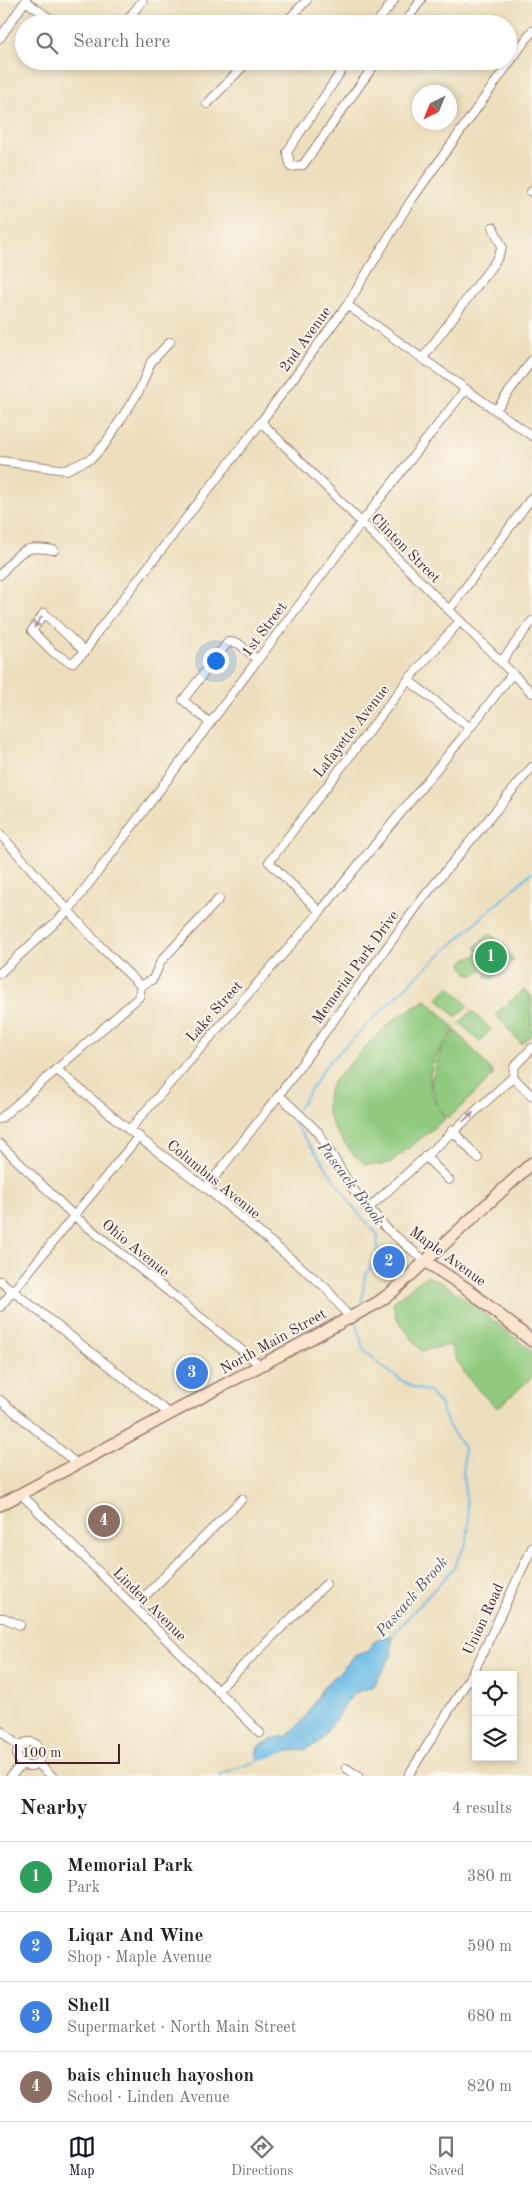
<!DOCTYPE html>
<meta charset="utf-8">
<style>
:root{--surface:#fff;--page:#f2f2f2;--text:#222;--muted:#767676;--line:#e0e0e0;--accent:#111827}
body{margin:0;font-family:"Old Standard TT",serif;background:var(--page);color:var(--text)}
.controls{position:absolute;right:15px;bottom:15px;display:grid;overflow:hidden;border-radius:0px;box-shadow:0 2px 8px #0003}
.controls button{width:45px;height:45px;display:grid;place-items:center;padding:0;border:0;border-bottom:1px solid var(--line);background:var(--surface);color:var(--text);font:25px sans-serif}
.compass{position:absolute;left:412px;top:85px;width:45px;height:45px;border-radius:50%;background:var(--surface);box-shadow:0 2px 8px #0003;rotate:223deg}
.scale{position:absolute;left:15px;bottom:12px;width:105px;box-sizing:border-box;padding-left:5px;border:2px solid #4a1f2b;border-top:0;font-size:14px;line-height:18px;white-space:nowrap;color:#4a1f2b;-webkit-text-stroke:4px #fbf7ec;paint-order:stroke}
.you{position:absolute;left:215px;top:660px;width:18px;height:18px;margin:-12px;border:4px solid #fff;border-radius:50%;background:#1a73e8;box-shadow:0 0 0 8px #1a73e833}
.badge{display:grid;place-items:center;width:32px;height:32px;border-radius:50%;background:var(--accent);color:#fff;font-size:16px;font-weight:700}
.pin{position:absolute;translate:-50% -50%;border:2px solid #fff;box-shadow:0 1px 5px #0006}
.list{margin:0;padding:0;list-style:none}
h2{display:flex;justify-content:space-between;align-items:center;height:65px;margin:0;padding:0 20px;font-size:21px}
h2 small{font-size:16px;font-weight:400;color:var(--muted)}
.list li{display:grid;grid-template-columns:32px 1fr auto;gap:15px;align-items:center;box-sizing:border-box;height:70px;padding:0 20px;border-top:1px solid var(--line)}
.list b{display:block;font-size:19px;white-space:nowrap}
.list p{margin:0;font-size:16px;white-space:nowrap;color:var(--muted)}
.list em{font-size:16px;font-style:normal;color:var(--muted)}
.icon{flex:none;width:28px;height:28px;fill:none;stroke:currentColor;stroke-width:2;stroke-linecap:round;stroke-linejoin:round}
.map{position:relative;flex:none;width:532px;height:1776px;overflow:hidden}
.search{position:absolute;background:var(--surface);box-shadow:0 2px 8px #0003;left:15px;right:15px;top:15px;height:55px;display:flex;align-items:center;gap:12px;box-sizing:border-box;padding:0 18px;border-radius:28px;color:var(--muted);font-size:19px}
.sheet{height:345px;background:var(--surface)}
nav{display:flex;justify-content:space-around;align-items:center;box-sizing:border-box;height:70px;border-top:1px solid var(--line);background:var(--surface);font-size:14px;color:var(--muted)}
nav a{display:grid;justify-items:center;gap:2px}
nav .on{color:var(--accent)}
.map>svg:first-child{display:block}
</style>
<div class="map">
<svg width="532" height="1776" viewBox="0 0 532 1776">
<rect width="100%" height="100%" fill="#fbf7ec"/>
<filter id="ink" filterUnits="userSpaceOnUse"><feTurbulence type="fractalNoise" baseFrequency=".02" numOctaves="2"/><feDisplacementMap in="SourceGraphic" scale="10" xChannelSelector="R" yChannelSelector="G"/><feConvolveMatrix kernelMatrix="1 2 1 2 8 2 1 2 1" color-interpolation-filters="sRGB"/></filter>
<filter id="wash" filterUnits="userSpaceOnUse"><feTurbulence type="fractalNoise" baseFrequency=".0096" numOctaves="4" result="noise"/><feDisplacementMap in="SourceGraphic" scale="20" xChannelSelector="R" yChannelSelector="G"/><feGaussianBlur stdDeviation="1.12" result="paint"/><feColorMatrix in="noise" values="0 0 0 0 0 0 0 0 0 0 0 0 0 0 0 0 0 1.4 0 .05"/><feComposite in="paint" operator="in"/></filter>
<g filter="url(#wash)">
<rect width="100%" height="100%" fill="#eddfbd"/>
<path fill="#8fca7f" stroke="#6c7455" d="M 490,933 L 514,960 L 492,979 L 486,978 L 486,970 L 483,969 L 474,975 C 466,974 464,970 462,963 L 466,958 L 476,956 L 478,951 L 475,947 Z
M 449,986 L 468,1006 L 456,1017 L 437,998 Z
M 525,989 L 532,997 L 532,1034 L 521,1044 L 495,1014 Z
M 426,1000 L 446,1019 L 455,1030 C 436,1052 420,1077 437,1105 L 431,1082 L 441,1050 L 456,1031 L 493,1072 L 492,1077 L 448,1119 L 439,1108 L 445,1119 L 391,1162 L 381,1165 L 365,1164 L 353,1154 L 335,1130 L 327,1111 L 327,1097 L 332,1083 L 367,1045 L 394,1019 Z
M 472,1011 L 491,1030 L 479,1042 L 460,1022 Z
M 426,1276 C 444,1278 513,1337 532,1351 L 532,1377 L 498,1408 C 478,1392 459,1370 450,1345 L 421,1351 L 396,1317 L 393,1302 Z"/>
<path fill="#6bbbe6" stroke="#5a6d88" d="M 392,1636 L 391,1656 L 374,1686 L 353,1694 L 320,1742 L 306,1749 L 284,1752 L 260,1760 L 256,1755 L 258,1747 L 274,1738 L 287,1736 L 305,1718 L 324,1686 L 340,1672 L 354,1656 L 369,1651 L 374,1641 L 382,1637 Z"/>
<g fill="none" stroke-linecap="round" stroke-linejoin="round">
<path stroke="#6bbbe6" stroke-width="2" d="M 298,1109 L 327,1064 L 417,976 L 532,872
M 296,1113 L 292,1121 L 322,1161 L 352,1206 L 378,1235 L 377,1257 L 365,1276 L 361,1307
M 358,1319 L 357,1324 L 363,1349 L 385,1369 L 412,1387 L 429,1392 L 440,1404 L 448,1425 L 464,1448 L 463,1477 L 469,1521 L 467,1542 L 453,1569 L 390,1637
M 220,1776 L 226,1772 L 285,1751"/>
</g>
</g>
<g filter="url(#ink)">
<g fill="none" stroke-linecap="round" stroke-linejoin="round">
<g stroke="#9c7f74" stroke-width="10">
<path id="street" d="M 25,1 L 58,24
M 124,24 L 143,0
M 284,24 L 307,0
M 376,24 L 394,0
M 404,24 L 421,0
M 0,38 L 26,0
M 348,61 L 287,152 L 291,167 L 303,165 L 377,61
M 207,104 L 248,61
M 531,192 L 532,191
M 347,305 L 532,436
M 422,359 L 497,259 L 502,247 L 493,227
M 496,410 L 532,360
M 261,422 L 532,693
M 0,461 L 66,470 L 92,458 L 105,444 L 139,391 L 151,362 L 170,342
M 0,575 C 20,552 22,544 54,550
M 449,610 L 532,497
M 85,652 L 44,613 L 32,631 L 54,653 L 72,663 L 85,652 L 98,631 L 261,422 L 347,305 L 410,202 L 532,31
M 501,662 L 532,621
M 408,680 L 470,728
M 210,723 L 183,700 L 228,642 L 238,643 L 258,660
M 0,834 L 101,947 L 141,986
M 320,912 L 269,862 L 408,680 L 460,621
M 0,973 L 69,910 L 361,523 L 465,390
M 141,986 L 153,979 L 161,961 L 219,899
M 56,1069 L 129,1130 L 206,1188 L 326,1288 L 349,1317
M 513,1077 L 514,1067 L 532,1048
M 513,1077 L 532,1096
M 279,1095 L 318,1132 L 352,1188 L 369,1208 L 387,1229 L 425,1261
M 0,1119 L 139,997 L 141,986
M 129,1130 L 320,912 L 470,728 L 512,674
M 452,1130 L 478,1158
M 0,1144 L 73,1215 L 260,1365
M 425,1156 L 449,1180
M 206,1188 L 279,1095 L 423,898 L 532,767
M 369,1208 L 513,1077
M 0,1281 L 170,1414
M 0,1307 L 139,1136
M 0,1400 L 77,1464
M 21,1494 L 260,1733
M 134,1607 L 242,1499
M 0,1618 L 4,1618 L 20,1625
M 217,1691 L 326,1584
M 0,1730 L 19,1747
M17 1754a12 12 0 1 1 24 0a12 12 0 1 1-24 0Z
M 37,1763 L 52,1776
M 346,1768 L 358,1776
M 11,1776 L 22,1764
M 408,1776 L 475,1669 L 532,1548"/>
</g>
<g stroke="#9c7f74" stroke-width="14">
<path id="secondary" d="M 425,1261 L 466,1288 L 532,1341
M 0,1505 L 377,1303 L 391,1293 L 532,1163"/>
</g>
<use href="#street" stroke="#fff" stroke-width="8"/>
<use href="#secondary" stroke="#fbe5cf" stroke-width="11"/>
</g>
<defs><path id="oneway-solid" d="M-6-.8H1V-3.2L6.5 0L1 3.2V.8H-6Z" transform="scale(1.25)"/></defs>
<g fill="#ae9aa0">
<use href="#oneway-solid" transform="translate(38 622) rotate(125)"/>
<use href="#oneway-solid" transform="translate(468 1117) rotate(-41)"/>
</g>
</g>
<g text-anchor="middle" stroke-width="4" stroke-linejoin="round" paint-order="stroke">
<g font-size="15" fill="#4a1f2b" stroke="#fbf7ec">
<text transform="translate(305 339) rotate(-54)" y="5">2nd Avenue</text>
<text transform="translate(406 548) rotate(45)" y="5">Clinton Street</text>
<text transform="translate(264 629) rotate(-53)" y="5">1st Street</text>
<text transform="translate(351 731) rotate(-52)" y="5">Lafayette Avenue</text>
<text transform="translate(355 967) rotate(-54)" y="5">Memorial Park Drive</text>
<text transform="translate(214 1011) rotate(-48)" y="5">Lake Street</text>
<text transform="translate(214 1179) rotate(39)" y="5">Columbus Avenue</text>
<text transform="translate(136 1248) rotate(39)" y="5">Ohio Avenue</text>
<text transform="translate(448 1256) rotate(36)" y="5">Maple Avenue</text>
<text transform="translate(273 1341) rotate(-29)" y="5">North Main Street</text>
<text transform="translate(150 1604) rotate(45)" y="5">Linden Avenue</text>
<text transform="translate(483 1619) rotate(-65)" y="5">Union Road</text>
</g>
<g font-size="16" font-style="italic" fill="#56566c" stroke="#fbf7ec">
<text transform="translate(352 1183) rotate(53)" y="6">Pascack Brook</text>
<text transform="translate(411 1596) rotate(-49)" y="6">Pascack Brook</text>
</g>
</g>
</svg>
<div class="controls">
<button><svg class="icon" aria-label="locate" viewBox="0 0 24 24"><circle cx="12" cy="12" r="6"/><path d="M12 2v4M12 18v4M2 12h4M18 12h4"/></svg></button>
<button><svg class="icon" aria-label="layers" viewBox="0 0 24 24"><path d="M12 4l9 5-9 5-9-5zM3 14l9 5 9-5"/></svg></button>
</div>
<svg class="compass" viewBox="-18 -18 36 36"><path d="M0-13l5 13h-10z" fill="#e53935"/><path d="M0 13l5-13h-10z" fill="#767676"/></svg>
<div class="scale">100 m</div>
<div class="you"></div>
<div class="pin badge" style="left:491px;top:957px;background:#2e9e5b">1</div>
<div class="pin badge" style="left:389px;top:1262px;background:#3f7fe0">2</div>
<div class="pin badge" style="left:192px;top:1373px;background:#3f7fe0">3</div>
<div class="pin badge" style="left:104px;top:1521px;background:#8d6e63">4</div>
<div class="search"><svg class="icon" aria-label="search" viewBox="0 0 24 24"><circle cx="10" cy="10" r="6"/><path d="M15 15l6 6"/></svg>Search here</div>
</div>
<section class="sheet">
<h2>Nearby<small>4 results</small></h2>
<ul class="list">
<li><span class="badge" style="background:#2e9e5b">1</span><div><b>Memorial Park</b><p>Park</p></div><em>380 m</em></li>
<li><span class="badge" style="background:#3f7fe0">2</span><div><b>Liqar And Wine</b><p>Shop · Maple Avenue</p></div><em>590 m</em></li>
<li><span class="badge" style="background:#3f7fe0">3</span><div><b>Shell</b><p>Supermarket · North Main Street</p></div><em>680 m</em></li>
<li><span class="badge" style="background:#8d6e63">4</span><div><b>bais chinuch hayoshon</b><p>School · Linden Avenue</p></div><em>820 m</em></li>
</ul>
</section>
<nav>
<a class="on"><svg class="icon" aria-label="map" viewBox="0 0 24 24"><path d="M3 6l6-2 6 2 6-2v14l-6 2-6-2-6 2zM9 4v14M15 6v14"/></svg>Map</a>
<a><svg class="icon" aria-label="directions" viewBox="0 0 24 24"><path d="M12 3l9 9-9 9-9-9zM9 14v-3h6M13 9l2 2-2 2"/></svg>Directions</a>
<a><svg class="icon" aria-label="saved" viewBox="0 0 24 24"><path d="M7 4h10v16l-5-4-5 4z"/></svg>Saved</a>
</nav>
